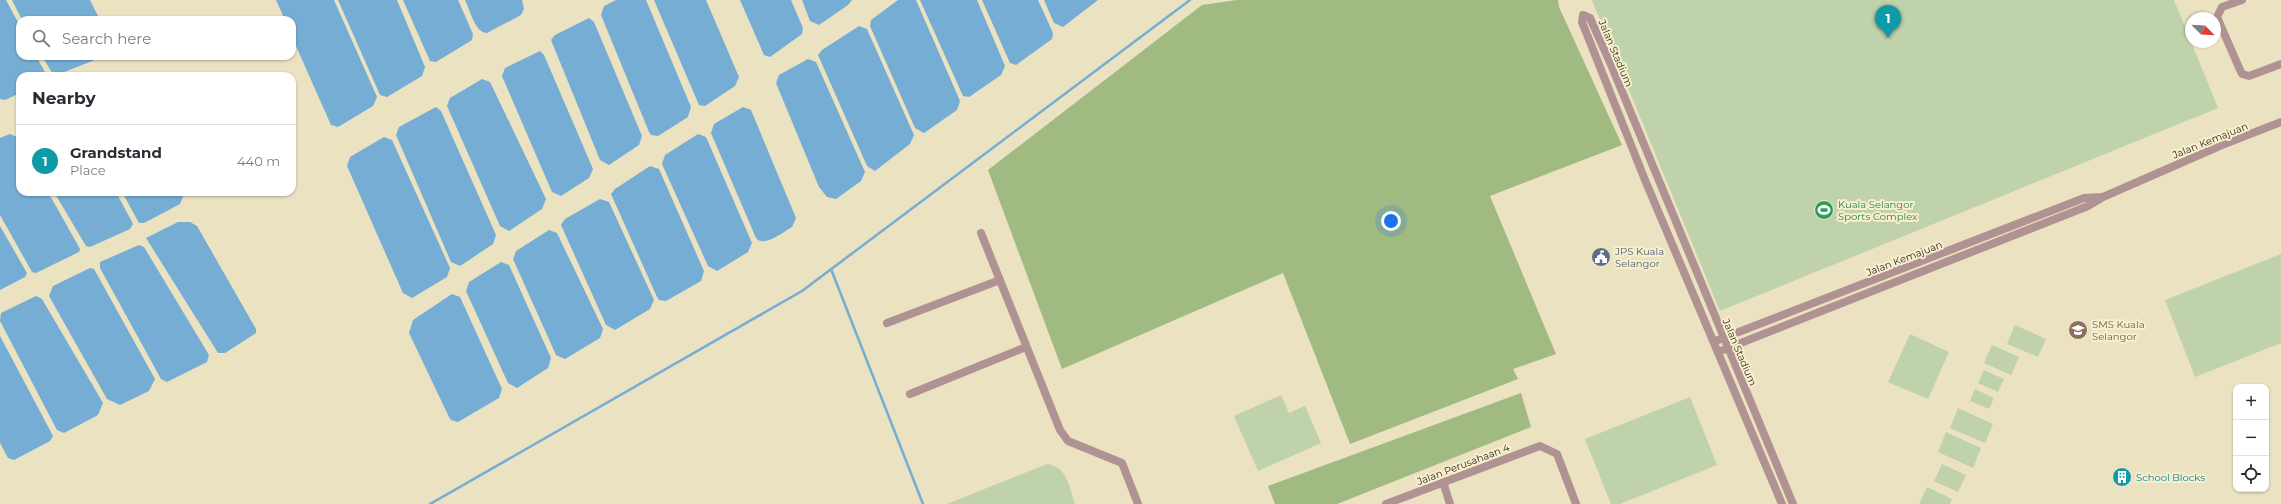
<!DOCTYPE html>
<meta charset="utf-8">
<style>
:root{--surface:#fff;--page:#f2f2f3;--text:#2b2b33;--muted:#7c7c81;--line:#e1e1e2;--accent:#b62f73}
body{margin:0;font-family:Montserrat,sans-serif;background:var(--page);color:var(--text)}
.controls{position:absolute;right:12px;bottom:12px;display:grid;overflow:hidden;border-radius:8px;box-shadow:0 1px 3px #0004}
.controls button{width:36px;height:36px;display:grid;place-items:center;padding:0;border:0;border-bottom:1px solid var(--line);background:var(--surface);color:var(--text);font:20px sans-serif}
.compass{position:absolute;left:2185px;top:12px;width:36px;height:36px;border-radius:50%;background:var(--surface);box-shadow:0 1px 3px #0004;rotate:114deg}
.you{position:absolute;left:1391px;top:221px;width:14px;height:14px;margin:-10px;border:3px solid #fff;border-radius:50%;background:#1a73e8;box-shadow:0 0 0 6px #1a73e833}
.badge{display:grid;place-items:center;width:26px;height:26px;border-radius:50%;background:var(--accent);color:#fff;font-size:13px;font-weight:700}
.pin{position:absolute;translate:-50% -33px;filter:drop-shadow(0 1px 2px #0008)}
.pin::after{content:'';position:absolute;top:21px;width:14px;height:12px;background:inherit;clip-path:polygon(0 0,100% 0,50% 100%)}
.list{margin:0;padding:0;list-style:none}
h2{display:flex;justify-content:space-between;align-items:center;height:52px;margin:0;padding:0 16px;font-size:17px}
h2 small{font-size:13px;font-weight:400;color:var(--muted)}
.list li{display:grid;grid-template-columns:26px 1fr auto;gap:12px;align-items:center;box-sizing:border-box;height:72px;padding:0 16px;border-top:1px solid var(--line)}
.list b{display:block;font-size:15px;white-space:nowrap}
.list p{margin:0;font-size:13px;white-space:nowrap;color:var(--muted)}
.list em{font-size:13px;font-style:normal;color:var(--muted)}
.icon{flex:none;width:22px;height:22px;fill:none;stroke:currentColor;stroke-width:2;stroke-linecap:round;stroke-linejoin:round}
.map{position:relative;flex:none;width:2281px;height:504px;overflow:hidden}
.search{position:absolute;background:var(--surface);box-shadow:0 1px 3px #0004;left:16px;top:16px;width:280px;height:44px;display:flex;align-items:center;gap:10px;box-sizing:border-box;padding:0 14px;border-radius:12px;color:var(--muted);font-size:15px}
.panel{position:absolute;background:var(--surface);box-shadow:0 1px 3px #0004;left:16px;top:72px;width:280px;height:124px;border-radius:12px}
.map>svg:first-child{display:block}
</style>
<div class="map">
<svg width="2281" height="504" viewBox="0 0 2281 504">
<rect width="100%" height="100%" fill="#eae2c1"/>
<path fill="#c0d2ac" d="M 1592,0 L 2174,0 L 2218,108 L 1720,311 Z
M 2281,254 L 2281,343 L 2195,377 L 2165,300 Z
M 2015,325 L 2046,339 L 2038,357 L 2007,344 Z
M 1910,334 L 1949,352 L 1928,399 L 1888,382 Z
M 1992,345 L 2019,357 L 2011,375 L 1984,363 Z
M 1984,370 L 2004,379 L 1998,392 L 1978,383 Z
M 1975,389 L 1994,398 L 1989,409 L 1970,401 Z
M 1281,395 L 1289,413 L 1305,406 L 1321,443 L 1258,471 L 1234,416 Z
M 1690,397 L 1717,465 L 1620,504 L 1611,504 L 1585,439 Z
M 1958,408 L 1993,424 L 1985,443 L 1950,428 Z
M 1946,432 L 1981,448 L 1973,468 L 1938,452 Z
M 1047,464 C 1068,467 1069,487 1075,504 L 947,504 Z
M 1942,464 L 1966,475 L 1958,492 L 1934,481 Z
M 1927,487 L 1952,499 L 1950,504 L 1919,504 Z"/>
<path fill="#a0ba82" d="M 1237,0 L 1558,0 L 1559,7 L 1622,145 L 1490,196 L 1556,354 L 1513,369 L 1518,379 L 1350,444 L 1283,273 L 1062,369 L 988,170 L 1202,5 Z
M 1521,393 L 1531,427 L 1337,504 L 1275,504 L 1268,486 Z"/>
<path fill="#75add4" d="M 0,0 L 6,0 L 20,26 L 20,56 L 36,56 L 46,74 L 45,76 L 20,76 L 20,93 L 5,100 L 0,99 Z
M 12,0 L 90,0 L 100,20 L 22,20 Z
M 276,0 L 334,0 L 377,97 L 373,106 L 338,127 L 331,125 L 292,37 L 292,20 L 285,20 Z
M 338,0 L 397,0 L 425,67 L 422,76 L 387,97 L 380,95 Z
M 403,0 L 458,0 L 473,34 L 472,40 L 436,62 L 430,61 Z
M 465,0 L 522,0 L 524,9 L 521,15 L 487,33 C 475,33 470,10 465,0 Z
M 616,0 L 646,0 L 691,107 L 688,117 L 658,136 L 651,135 L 649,132 L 601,15 L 604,6 Z
M 654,0 L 706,0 L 739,77 L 735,86 L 705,106 L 699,105 Z
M 740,0 L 791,0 L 803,28 L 802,34 L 770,57 L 764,55 Z
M 802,0 L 852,0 L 848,5 L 819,25 L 810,21 Z
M 898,0 L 916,0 L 960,101 L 957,110 L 924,133 L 915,128 L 870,26 L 871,20 Z
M 920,0 L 977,0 L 1005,66 L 1001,75 L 969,97 L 963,96 Z
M 982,0 L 1038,0 L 1053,33 L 1052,39 L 1016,65 L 1010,63 Z
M 1044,0 L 1098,0 L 1063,27 L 1054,23 Z
M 589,18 L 594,22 L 642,136 L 639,145 L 609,165 L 600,160 L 551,40 L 555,35 Z
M 859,26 L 867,29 L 914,135 L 910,144 L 875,171 L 867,166 L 818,55 L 822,50 Z
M 540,51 L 544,55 L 593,169 L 589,178 L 561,196 L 552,192 L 502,76 L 505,68 Z
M 42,56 L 105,56 L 54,76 Z
M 808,59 L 816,62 L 865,172 L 861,181 L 836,199 L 827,197 L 819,187 L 776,83 L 779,75 Z
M 482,79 L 490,82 L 546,199 L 542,209 L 509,231 L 500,226 L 447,106 L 450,98 Z
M 436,107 L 441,111 L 496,235 L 493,244 L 460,266 L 451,262 L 396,135 L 399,127 Z
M 743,107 L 751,110 L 796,218 L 792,227 C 783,232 764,248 756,238 L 711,133 L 714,124 Z
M 10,134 L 17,137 L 20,143 L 20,192 L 48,192 L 80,249 L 79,252 L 36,273 L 32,272 L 0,215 L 0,138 Z
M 698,134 L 706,137 L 752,243 L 748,252 L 717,271 L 708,266 L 662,164 L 665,155 Z
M 384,137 L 392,140 L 450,268 L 447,277 L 412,298 L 403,293 L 347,166 L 350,157 Z
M 650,166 L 659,169 L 704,271 L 701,281 L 666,301 L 659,300 L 657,297 L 611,194 L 615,189 Z
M 54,192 L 116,192 L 133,224 L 130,229 L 90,247 L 86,246 Z
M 122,192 L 180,192 L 183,197 L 180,204 L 144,223 L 139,223 Z
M 600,199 L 609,202 L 654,300 L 650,309 L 615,330 L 606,325 L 561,225 L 565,219 Z
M 178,222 L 190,222 L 197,226 L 256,329 L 256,333 L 225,353 L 218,353 L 146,238 Z
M 0,226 L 27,273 L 25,277 L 0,290 Z
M 549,230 L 557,233 L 603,329 L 600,338 L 565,359 L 556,355 L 513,259 L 516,251 Z
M 139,245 L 144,247 L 209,355 L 207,362 L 167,382 L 161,379 L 100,268 L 100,262 Z
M 501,262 L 509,265 L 551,358 L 548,368 L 517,388 L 508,383 L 466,291 L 469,282 Z
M 90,268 L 94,269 L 155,379 L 149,391 L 120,405 L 107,399 L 49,296 L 53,286 Z
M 452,294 L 460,297 L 502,389 L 499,398 L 458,422 L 451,420 L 449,417 L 409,333 L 413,320 Z
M 36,296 L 42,299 L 103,403 L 98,415 L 64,433 L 57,430 L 0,321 L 1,313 Z
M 0,336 L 53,436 L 50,441 L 14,460 L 8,458 L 0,443 Z"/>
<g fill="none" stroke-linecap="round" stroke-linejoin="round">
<path stroke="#75add4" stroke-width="2.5" d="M 831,269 L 923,504
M 430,504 L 802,291 L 1190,0"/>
<path stroke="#b19293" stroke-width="8" d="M 2242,0 L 2222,7 L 2217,17 L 2240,70 L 2242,74 L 2249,76 L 2281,64
M 981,233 L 1060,430 L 1068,441 L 1122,463 L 1138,504
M 887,323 L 1000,280
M 1718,340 L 2084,198 L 2102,197
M 1723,350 L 2073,212 L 2088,206 L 2103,197 L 2222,145 L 2281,122
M 910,394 L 1026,347
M 1443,482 L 1450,504
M 1386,504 L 1540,446 L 1557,454 L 1576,504
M 1782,504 L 1645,180 L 1582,22 L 1583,15 L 1590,18 L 1609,60 L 1793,504"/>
</g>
<defs>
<g id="stadium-disc" transform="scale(1)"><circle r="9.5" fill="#2e9e5b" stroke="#f7efce"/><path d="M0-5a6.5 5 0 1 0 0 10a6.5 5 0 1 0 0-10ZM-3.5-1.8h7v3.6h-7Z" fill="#fff"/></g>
<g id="civic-disc" transform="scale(1)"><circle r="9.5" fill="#5c6f8a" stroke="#f7efce"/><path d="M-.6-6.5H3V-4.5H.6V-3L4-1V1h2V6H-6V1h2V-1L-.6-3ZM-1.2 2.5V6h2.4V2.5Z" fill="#fff"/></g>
<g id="school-disc" transform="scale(1)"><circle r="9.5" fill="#8d6e63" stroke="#f7efce"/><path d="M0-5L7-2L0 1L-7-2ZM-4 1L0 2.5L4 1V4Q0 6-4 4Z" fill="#fff"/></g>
<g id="building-disc" transform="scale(1)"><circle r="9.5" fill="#0f9aa8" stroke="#f7efce"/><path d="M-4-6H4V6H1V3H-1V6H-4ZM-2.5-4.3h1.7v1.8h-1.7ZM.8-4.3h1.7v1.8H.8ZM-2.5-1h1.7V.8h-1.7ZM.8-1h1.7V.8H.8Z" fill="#fff"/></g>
</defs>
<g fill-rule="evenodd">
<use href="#stadium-disc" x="1824" y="210"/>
<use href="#civic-disc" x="1601" y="257"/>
<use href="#school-disc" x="2078" y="330"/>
<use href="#building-disc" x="2122" y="477"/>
</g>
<g text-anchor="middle" stroke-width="4" stroke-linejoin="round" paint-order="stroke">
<g font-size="10" fill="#2e2b1e" stroke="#f7efce">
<text transform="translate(1616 53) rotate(67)" y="4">Jalan Stadium</text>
<text transform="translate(2210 140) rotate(-22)" y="4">Jalan Kemajuan</text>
<text transform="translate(1904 258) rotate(-21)" y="4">Jalan Kemajuan</text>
<text transform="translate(1740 352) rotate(67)" y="4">Jalan Stadium</text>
<text transform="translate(1463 464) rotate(-21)" y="4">Jalan Perusahaan 4</text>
</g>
<g font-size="10" fill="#27864d" stroke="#f7efce" text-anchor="start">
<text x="1838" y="208">Kuala Selangor<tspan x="1838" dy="12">Sports Complex</tspan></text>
</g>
<g font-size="10" fill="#4e5e75" stroke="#f7efce" text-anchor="start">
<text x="1615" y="255">JPS Kuala<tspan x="1615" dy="12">Selangor</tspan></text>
</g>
<g font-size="10" fill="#785e54" stroke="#f7efce" text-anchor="start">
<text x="2092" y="328">SMS Kuala<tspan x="2092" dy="12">Selangor</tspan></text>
</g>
<g font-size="10" fill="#0d838f" stroke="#f7efce" text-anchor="start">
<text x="2136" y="481">School Blocks</text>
</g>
</g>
</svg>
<div class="controls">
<button>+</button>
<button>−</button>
<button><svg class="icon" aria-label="locate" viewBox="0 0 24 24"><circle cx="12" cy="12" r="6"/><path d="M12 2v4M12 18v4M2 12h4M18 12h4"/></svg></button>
</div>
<svg class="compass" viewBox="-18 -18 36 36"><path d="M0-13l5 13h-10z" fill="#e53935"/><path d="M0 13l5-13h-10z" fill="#7c7c81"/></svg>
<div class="you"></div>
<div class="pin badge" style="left:1888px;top:38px;background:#0f9aa8">1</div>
<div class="search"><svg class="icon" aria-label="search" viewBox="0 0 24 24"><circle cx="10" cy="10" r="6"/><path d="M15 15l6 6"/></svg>Search here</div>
<section class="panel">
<h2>Nearby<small></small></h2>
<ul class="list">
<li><span class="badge" style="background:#0f9aa8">1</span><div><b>Grandstand</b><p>Place</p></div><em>440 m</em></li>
</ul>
</section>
</div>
